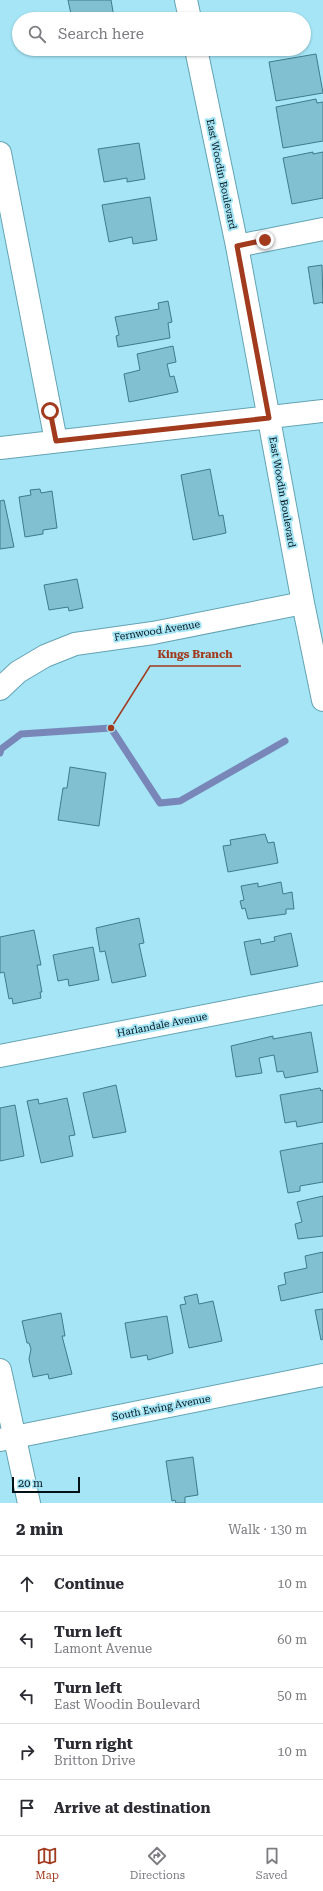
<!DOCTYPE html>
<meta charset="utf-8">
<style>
:root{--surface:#fff;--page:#f2f2f3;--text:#2b2b33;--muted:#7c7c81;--line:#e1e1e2;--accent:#a23a1e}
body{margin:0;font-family:"Roboto Serif",serif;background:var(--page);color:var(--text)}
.scale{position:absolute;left:12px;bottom:10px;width:68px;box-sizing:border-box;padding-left:4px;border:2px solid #001218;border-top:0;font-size:11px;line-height:14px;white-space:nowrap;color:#001218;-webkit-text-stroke:3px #a5e5f6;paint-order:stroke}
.stop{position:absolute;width:12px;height:12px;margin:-9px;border:3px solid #a23a1e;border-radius:50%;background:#fff}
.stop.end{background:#a23a1e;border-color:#fff;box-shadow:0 1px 4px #0008}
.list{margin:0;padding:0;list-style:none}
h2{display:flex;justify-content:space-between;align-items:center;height:52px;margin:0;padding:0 16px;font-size:17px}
h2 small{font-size:13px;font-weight:400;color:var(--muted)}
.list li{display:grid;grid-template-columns:26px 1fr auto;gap:12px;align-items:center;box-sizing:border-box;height:56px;padding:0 16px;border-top:1px solid var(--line)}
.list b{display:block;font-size:15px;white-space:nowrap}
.list p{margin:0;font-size:13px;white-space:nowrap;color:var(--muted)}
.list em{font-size:13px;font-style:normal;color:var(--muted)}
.icon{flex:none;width:22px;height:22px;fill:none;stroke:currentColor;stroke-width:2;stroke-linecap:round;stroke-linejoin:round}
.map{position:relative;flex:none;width:323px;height:1503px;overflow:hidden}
.search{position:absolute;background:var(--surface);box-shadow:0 1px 3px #0004;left:12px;right:12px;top:12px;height:44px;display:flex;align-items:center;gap:10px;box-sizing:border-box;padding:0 14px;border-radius:22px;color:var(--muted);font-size:15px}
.sheet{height:332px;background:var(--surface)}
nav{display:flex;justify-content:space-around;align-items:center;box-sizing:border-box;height:56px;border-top:1px solid var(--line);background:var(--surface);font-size:11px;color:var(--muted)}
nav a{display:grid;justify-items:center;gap:2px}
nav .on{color:var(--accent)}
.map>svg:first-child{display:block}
</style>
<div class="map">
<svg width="323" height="1503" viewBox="0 0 323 1503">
<rect width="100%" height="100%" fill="#a5e5f6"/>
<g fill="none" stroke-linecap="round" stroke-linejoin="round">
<path stroke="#7886b8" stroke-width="7" d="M 0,753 L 1,749 L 21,734 L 111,728 L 160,803 L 180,801 L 285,741"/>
</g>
<path fill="#81c0d1" stroke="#3d7c8b" d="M 68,0 L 111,0 L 114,17 L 109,19 L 72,19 Z
M 316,54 L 323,93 L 276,101 L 269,62 Z
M 316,99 L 317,103 L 323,102 L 323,141 L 283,148 L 276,107 Z
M 139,143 L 145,179 L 127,182 L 127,178 L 104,182 L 98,149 Z
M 313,152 L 313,154 L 323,152 L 323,198 L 292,204 L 283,158 Z
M 150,197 L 157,240 L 133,244 L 132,237 L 109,242 L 102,205 Z
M 322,265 L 323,304 L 323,302 L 314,304 L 308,267 Z
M 168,301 L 172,322 L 168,323 L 170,338 L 118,347 L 116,336 L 119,335 L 115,317 L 159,309 L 158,303 Z
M 173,346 L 176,362 L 167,364 L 170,377 L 174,376 L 178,392 L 129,402 L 124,374 L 140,370 L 137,354 Z
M 210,469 L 219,516 L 223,515 L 226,533 L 193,540 L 181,475 Z
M 40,489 L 41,493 L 52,491 L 57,528 L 43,530 L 43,534 L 25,537 L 19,497 L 31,495 L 30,490 Z
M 4,500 L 14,547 L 0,549 L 0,501 Z
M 77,579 L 83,608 L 69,611 L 68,607 L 49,610 L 44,585 Z
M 70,767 L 106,773 L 99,826 L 58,820 L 63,788 L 67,788 Z
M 265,834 L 268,843 L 274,842 L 278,863 L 228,872 L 223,846 L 231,845 L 230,840 Z
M 281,882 L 283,894 L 292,892 L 294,909 L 286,909 L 286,914 L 248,919 L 245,908 L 242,909 L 240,901 L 244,900 L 241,886 L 258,883 L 258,887 Z
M 139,918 L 144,943 L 139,944 L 146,976 L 112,983 L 105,951 L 100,952 L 96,928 Z
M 34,930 L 41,965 L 37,965 L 42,992 L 40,992 L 41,998 L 13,1004 L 12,998 L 9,999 L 4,972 L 0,973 L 0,937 Z
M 291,933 L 298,966 L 251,975 L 244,942 L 260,939 L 261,944 L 275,941 L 274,937 Z
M 93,947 L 99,980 L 69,986 L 68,979 L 58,981 L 53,955 Z
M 311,1032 L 318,1072 L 285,1078 L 283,1071 L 277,1072 L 274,1055 L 259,1058 L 262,1073 L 236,1077 L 231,1046 L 273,1036 L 273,1039 Z
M 116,1085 L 126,1132 L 93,1138 L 83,1093 Z
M 320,1088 L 321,1091 L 323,1090 L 323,1122 L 297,1127 L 296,1121 L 285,1123 L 280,1095 Z
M 67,1098 L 75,1135 L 69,1136 L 73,1156 L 41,1163 L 27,1101 L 38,1099 L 39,1104 Z
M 15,1105 L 24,1156 L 0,1161 L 0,1108 Z
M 323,1143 L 323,1182 L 300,1186 L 300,1191 L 288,1193 L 280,1151 Z
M 323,1196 L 323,1236 L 298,1239 L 295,1224 L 302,1222 L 297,1202 Z
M 323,1252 L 323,1292 L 281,1301 L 278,1286 L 286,1284 L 284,1273 L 307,1268 L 305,1256 Z
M 197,1294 L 199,1304 L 213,1301 L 222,1341 L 189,1348 L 180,1305 L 186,1304 L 184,1297 Z
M 323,1309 L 323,1339 L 321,1340 L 315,1310 Z
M 61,1313 L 65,1336 L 62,1336 L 72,1374 L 49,1379 L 48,1374 L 33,1377 L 29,1359 L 31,1349 L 29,1343 L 27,1343 L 22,1321 Z
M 167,1316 L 173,1353 L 148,1360 L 147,1355 L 131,1358 L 125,1323 Z
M 193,1457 L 198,1495 L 185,1497 L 185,1503 L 176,1503 L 175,1500 L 172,1501 L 166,1461 Z"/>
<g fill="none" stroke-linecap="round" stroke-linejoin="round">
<g stroke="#64a3b3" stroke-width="24">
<path id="minor" d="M 186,0 L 190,19
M 196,49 L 237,246 L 303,603 L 323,700
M 0,153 L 56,441
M 237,246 L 323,229
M 0,448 L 323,411
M 0,689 L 18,672 L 45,656 L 75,644 L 153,633 L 303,603
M 0,1056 L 323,993
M 0,1370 L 29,1503
M 0,1440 L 323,1375"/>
</g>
<use href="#minor" stroke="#fff" stroke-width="22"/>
</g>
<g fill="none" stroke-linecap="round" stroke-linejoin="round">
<path stroke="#a23a1e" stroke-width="5" d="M 50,411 L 56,441 L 269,418 L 237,246 L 265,240"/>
</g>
<g text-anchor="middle" stroke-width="4" stroke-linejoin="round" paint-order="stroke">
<g font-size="10" fill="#001218" stroke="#a5e5f6">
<text transform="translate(222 174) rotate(78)" y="4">East Woodin Boulevard</text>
<text transform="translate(283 492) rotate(80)" y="4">East Woodin Boulevard</text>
<text transform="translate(157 630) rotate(-9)" y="4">Fernwood Avenue</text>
<text transform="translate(162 1024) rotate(-11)" y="4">Harlandale Avenue</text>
<text transform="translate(161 1407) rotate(-11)" y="4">South Ewing Avenue</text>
</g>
</g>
<path fill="none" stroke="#a23a1e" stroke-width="1.5" d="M111 728L150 666H241"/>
<circle fill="#a23a1e" stroke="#a5e5f6" stroke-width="1.5" cx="111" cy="728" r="4"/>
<g font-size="11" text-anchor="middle" font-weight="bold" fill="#a23a1e" stroke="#a5e5f6" stroke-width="4" stroke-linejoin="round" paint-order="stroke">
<text x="195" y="658">Kings Branch</text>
</g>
</svg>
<div class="scale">20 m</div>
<div class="stop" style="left:50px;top:411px"></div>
<div class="stop end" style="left:265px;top:240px"></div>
<div class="search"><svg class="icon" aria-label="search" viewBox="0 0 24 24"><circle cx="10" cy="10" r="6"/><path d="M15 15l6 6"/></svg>Search here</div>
</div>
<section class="sheet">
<h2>2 min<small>Walk · 130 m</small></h2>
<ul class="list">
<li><svg class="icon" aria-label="ahead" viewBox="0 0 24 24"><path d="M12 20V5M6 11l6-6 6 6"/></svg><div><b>Continue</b></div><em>10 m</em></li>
<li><svg class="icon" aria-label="left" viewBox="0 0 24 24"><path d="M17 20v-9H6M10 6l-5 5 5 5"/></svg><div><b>Turn left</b><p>Lamont Avenue</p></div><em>60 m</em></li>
<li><svg class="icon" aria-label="left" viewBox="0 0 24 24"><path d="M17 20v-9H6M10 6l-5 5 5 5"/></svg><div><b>Turn left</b><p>East Woodin Boulevard</p></div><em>50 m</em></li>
<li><svg class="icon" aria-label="right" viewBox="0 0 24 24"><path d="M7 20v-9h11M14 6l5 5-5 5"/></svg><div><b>Turn right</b><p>Britton Drive</p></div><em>10 m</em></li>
<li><svg class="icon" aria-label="arrive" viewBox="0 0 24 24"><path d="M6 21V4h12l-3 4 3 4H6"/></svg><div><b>Arrive at destination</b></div></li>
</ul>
</section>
<nav>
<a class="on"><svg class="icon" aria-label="map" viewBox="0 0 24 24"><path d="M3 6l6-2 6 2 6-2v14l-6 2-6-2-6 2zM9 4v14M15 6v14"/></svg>Map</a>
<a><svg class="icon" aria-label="directions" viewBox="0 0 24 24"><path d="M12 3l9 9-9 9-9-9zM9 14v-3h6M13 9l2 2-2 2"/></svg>Directions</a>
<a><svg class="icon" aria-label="saved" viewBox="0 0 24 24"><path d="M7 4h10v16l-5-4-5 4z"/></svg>Saved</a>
</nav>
